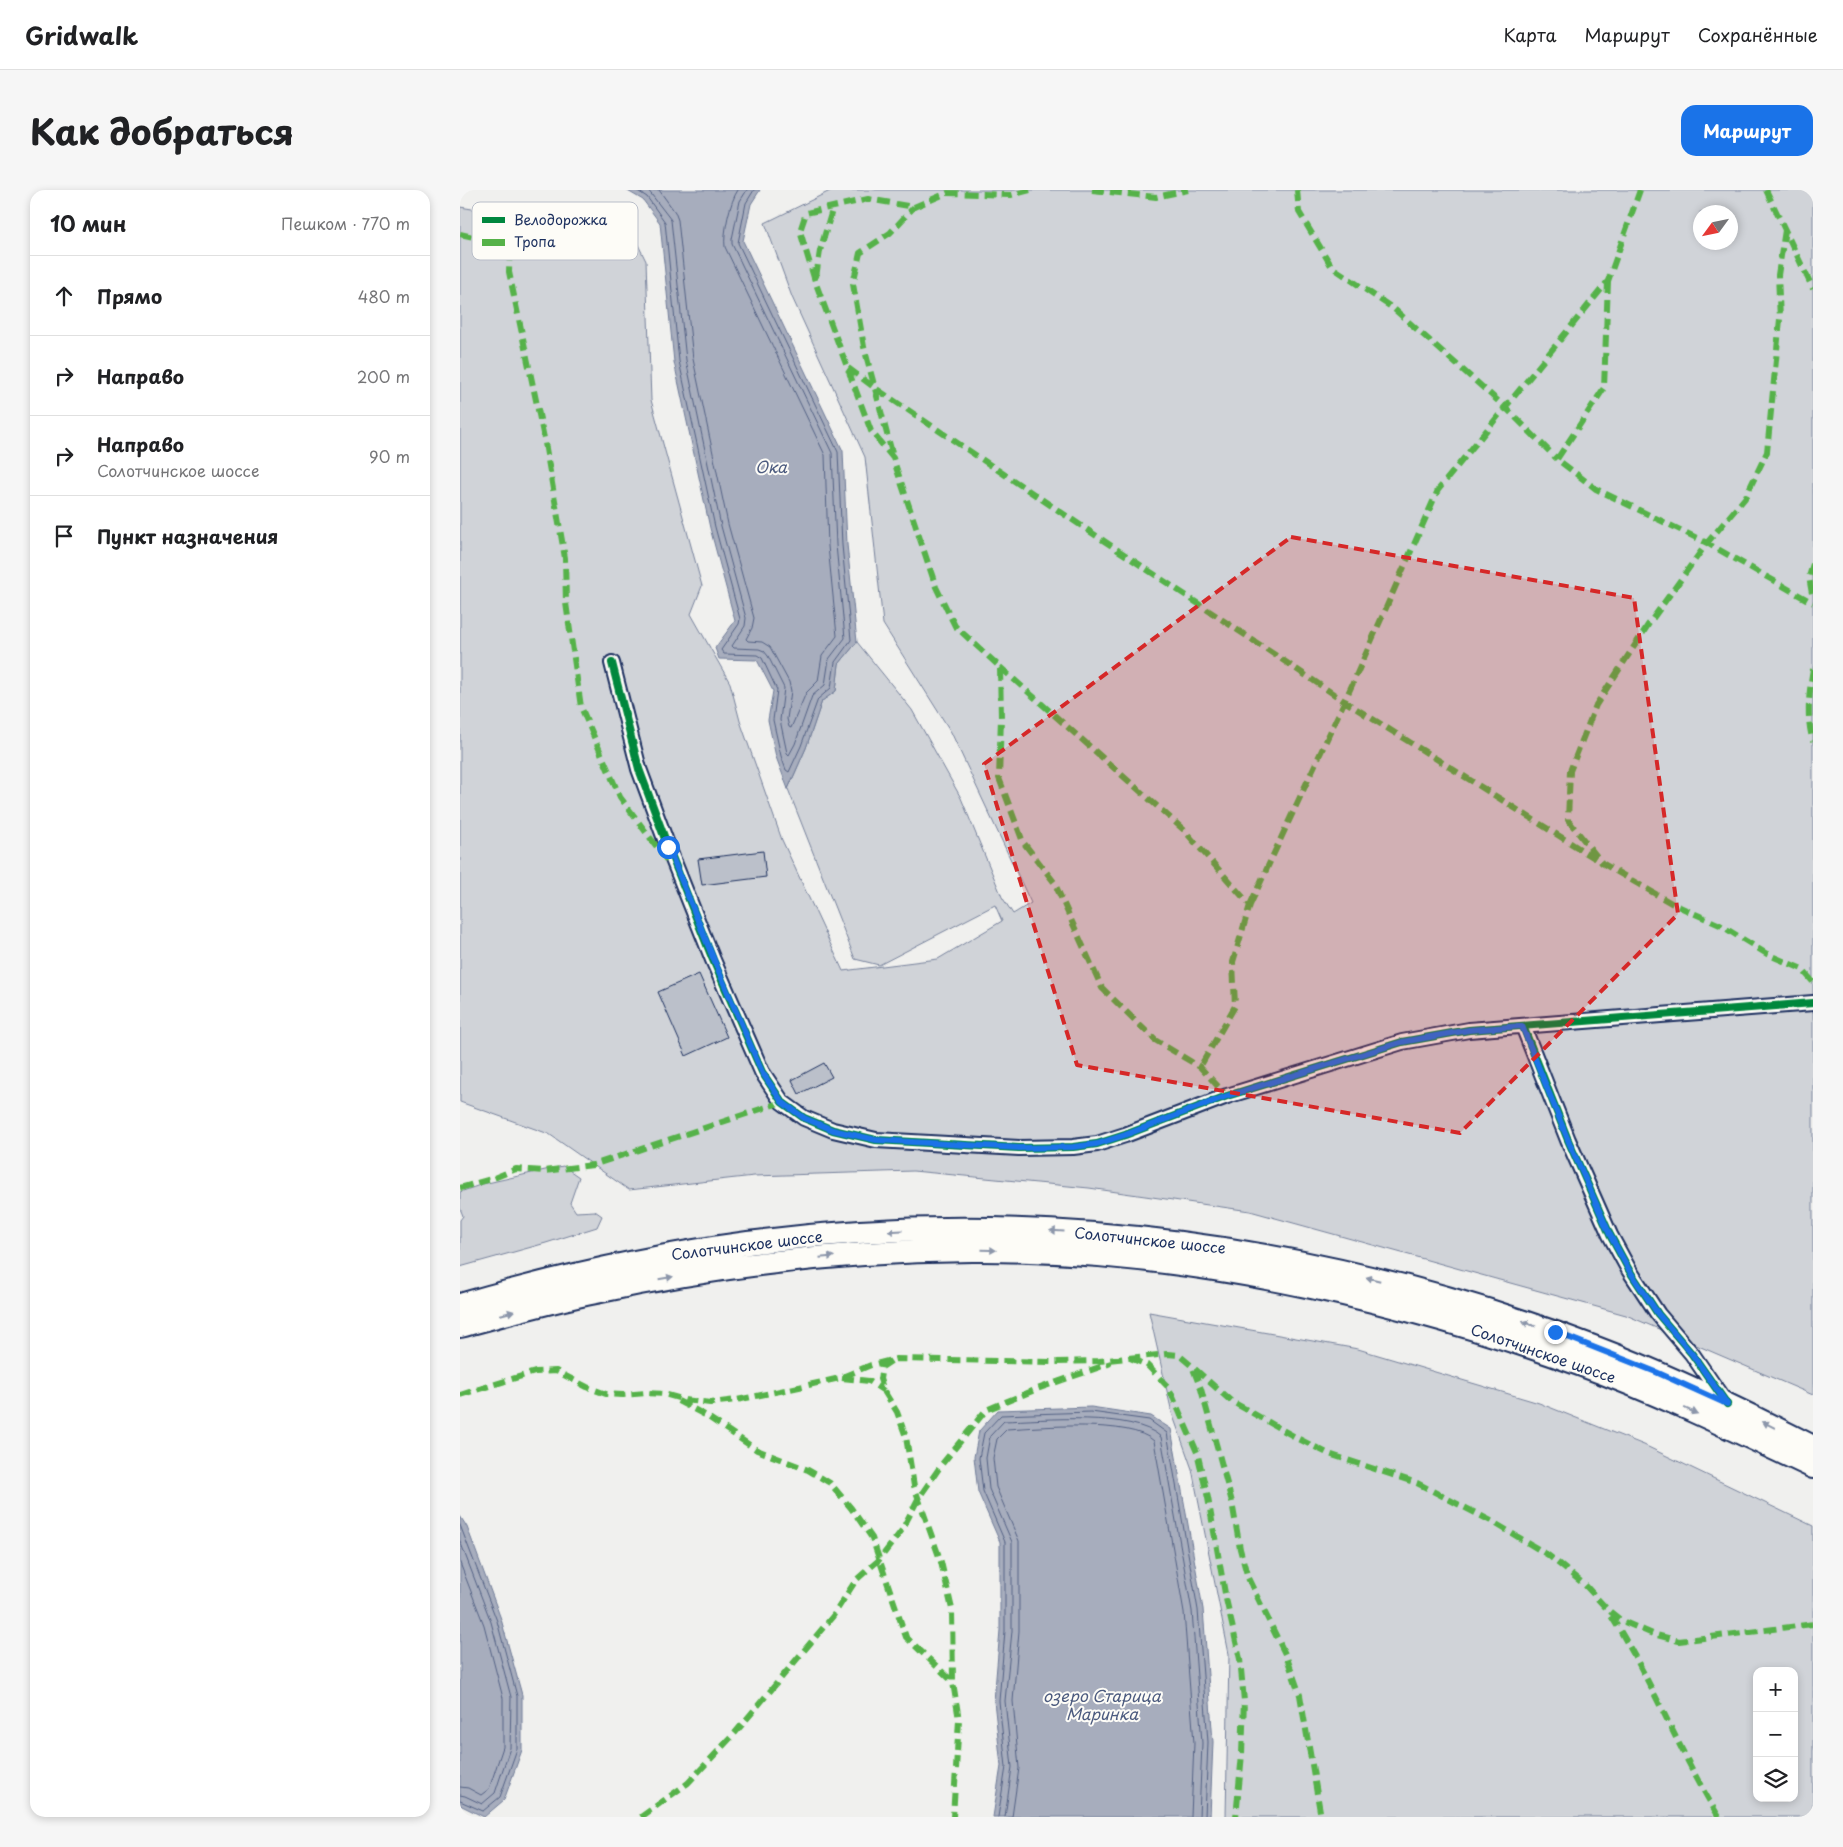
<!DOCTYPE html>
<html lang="ru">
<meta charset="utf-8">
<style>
:root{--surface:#fff;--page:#f6f6f6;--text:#202124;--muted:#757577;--line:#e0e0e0;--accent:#1a73e8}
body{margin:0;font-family:"Playpen Sans",sans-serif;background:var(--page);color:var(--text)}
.controls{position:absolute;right:15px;bottom:15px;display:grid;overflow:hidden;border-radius:10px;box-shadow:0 2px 8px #0003}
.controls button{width:45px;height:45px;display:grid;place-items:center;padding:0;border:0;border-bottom:1px solid var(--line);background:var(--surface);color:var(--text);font:25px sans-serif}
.compass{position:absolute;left:1233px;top:15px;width:45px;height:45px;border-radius:50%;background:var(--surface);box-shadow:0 2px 8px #0003;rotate:237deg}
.stop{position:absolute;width:15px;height:15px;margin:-11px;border:4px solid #1a73e8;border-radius:50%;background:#fff}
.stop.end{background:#1a73e8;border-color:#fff;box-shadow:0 1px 5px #0008}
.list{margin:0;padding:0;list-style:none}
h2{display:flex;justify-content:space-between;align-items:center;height:65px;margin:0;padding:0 20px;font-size:21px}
h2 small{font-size:16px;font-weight:400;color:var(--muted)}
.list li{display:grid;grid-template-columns:32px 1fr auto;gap:15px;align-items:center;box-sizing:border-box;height:80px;padding:0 20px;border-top:1px solid var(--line)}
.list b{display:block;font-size:19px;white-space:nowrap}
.list p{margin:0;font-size:16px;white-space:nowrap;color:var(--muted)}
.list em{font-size:16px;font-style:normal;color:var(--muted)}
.icon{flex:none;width:28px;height:28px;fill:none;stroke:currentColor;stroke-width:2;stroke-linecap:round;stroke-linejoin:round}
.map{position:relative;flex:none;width:1353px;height:1627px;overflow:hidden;border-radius:15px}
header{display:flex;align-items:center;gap:30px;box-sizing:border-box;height:70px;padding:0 25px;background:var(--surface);border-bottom:1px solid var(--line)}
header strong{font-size:24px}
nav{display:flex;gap:28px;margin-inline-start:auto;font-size:18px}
.intro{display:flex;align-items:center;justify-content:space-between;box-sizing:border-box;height:120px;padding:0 30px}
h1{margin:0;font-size:35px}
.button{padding:12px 22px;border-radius:15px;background:var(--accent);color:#fff;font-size:18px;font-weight:700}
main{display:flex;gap:30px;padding:0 30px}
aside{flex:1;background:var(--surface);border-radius:15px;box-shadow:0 2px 8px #0003}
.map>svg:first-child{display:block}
</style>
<header>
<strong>Gridwalk</strong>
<nav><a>Карта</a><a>Маршрут</a><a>Сохранённые</a></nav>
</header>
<div class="intro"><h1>Как добраться</h1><a class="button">Маршрут</a></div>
<main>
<aside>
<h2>10 мин<small>Пешком · 770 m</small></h2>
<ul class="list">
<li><svg class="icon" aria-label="ahead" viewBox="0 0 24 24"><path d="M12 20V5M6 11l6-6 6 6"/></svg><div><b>Прямо</b></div><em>480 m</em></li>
<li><svg class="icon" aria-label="right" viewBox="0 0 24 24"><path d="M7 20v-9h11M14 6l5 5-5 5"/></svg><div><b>Направо</b></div><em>200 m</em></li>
<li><svg class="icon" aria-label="right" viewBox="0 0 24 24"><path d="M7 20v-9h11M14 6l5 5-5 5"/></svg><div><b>Направо</b><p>Солотчинское шоссе</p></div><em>90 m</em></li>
<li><svg class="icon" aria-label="arrive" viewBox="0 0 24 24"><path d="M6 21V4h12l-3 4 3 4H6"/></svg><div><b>Пункт назначения</b></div></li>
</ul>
</aside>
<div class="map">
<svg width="1353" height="1627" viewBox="0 0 1353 1627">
<rect width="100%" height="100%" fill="#f0f0ee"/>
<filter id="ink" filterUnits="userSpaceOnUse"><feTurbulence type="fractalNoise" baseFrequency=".02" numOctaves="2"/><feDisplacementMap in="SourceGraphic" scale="10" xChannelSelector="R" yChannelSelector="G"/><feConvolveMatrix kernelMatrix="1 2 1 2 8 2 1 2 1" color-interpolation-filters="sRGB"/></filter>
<g filter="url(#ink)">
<path fill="#d0d3d8" stroke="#76819b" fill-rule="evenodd" d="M 372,0 L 1353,0 L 1353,1205 L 1166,1125 L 790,1021 L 629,998 L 453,981 L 294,986 L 169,1000 L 89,944 L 0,912 L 0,17 L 12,19 L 164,26 L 186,71 L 191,210 L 242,396 L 231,424 L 270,493 L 280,531 L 322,650 L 383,781 L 478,769 L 542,731 L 535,715 L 419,775 L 395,769 L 328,599 L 346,558 L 362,511 L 376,501 L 379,474 L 397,452 L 452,520 L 501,608 L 542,707 L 553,724 L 571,713 L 491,542 L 423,434 L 405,267 L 332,107 L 305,33 ZM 1240,22 L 1270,22 L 1270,52 L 1240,52 Z
M 103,976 L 119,987 L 110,1013 L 116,1022 L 135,1021 L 142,1026 L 137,1037 L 86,1053 L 0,1077 L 0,1030 L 3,1026 L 0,1018 L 0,1002 L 23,994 Z
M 689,1122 L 898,1159 L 1079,1213 L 1184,1255 L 1353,1336 L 1353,1627 L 766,1627 L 769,1464 L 732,1279 L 712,1223 ZM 1297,1481 L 1334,1481 L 1334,1608 L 1297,1608 Z"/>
<path fill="#a7adbd" stroke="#6f7b97" d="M 166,0 L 300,0 L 291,14 L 283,51 L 383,261 L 387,354 L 397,452 L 379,474 L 376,501 L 362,511 L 346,558 L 328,599 L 316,567 L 308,530 L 313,501 L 297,470 L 259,469 L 255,458 L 275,431 L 250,338 L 214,172 L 200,33 L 183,10 Z
M 631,1217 L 691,1226 L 711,1239 L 743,1419 L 753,1552 L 750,1627 L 533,1627 L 541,1576 L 534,1511 L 540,1440 L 540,1352 L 518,1302 L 514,1267 L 519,1241 L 538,1220 Z
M 0,1326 L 7,1337 L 41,1429 L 62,1505 L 62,1560 L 44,1610 L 24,1627 L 0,1615 Z"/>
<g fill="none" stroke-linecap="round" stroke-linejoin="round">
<path stroke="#536184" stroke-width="1" d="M 176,0 L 187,7 L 205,32 L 219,171 L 255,337 L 280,429 L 279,434 L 261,460 L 264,464 L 297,465 L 302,468 L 317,500 L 313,530 L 321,566 L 326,580 L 329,582 L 341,556 L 358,509 L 371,498 L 375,472 L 391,450 L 382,355 L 378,262 L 278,53 L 286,13 L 294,0
M 188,0 L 211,30 L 226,170 L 261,336 L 286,428 L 285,436 L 272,456 L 274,458 L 299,459 L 304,461 L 308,466 L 324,498 L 320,530 L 327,563 L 329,565 L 335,554 L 352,506 L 365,495 L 369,469 L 385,448 L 376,355 L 372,263 L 272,54 L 272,49 L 280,11 L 287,0
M 199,0 L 215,22 L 218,30 L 233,169 L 268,334 L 294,428 L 292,438 L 286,449 L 288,451 L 302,452 L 310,457 L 329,492 L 331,501 L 327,529 L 329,537 L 331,538 L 346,503 L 358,491 L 362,466 L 377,446 L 368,356 L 365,265 L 265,57 C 263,44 270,11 278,0
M 0,1335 L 37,1431 L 57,1506 L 57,1559 L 40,1607 L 23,1621 L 0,1611
M 0,1351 L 31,1432 L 51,1507 L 50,1558 L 35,1603 L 22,1614 L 5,1606 L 0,1605
M 0,1373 L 24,1435 L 43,1508 L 43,1557 L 29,1599 L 21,1605 L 8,1598 L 0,1597
M 538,1627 L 546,1577 L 539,1511 L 545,1441 L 545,1352 L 523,1301 L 519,1268 L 524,1243 L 541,1225 L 631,1222 L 689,1230 L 707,1243 L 738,1420 L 748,1552 L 745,1627
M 545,1627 L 552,1577 L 545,1511 L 552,1441 L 552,1352 L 529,1299 L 526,1268 L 530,1246 L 544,1231 C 582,1230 673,1221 701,1247 L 732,1421 L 742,1553 L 739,1627
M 552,1627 L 559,1578 L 553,1511 L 559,1441 L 559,1351 L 536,1297 L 533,1268 L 537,1249 L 547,1239 C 580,1237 671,1229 694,1251 L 724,1422 L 734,1553 L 731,1627"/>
</g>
<path fill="#bbc0ca" stroke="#1b2f5e" d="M 303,661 L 306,687 L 242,695 L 238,669 Z
M 239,784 L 267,847 L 226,866 L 198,802 Z
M 364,873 L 372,887 L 339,904 L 332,890 Z"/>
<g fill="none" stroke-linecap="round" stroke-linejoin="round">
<g stroke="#1b2f5e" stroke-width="18">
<path id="street" d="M 152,473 L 179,579 L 208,657 L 253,770 L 302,882 L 322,912 L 344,928 L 373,940 L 416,950 L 559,958 L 613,957 L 637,954 L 665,945 L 767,906 L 942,852 L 1009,840 L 1353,813
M 1063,836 L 1108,950 L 1150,1045 L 1169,1080 L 1198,1124 L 1232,1164 L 1265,1212"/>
</g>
<g stroke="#1b2f5e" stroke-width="26">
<path id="primary" d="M 0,1115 C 95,1088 190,1066 288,1053 C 573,1015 868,1055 1136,1158 C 1210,1186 1282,1221 1353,1257
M 0,1136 C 45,1124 90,1111 136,1102 C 259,1075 386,1061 512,1060 C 716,1059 931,1105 1122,1175 C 1201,1204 1277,1241 1353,1277"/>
</g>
<use href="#street" stroke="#fdfcf7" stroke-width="14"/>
<use href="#primary" stroke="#fdfcf7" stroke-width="22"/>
<path stroke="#55b248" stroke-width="6" stroke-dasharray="12 6" stroke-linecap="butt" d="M 570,0 L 551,5 L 487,3 L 454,17 L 408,9 L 346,23 L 340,41 L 355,91 L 411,241 L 433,268 L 476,397 L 495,436 L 540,477 L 541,528 L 539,588 L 563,652 L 594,692 L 642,798 L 695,850 L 740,877 L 767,906
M 632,0 L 696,7 L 728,0
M 837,0 L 839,22 L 872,77 L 934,119 L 1046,218 L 1097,269
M 1306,0 L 1353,99
M 106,17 L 50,55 L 49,82 L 85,253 L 105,368 L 106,413 L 121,517 L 160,607 L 211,676
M 1325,40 L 1318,85 L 1320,129 L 1307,262 L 1285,308 L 1247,353 L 1188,435 L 1136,515 L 1110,581 L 1108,630 L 1142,673 L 1213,714 L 1260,735 L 1307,764 L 1342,779 L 1353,792
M 0,44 L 50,55
M 356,87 L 360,61 L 373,17
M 1148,91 L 1144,198 L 1097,269 L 1136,299 L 1247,353 L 1353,413
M 388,178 L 415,198 L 884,511 L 1136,669
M 432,263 L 404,157 L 393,94 L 400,63 L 430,43 L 454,17
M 1353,374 L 1349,387 L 1353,409
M 540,477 L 724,640 L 790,715 L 773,772 L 775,816 L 740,877
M 1353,479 C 1349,502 1346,529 1353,551
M 790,715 L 892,495 L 978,300 L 1148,91 L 1180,0
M 0,998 L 34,988 L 56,979 L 85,981 L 133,975 L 322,912
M 670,1168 L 687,1175 L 709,1198 L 737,1262 L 748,1308 L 766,1409 L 780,1469 L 784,1511 L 782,1564 L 776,1627
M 431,1171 L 422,1177 L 420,1189 L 424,1201 L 437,1222 L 446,1247 L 454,1296 L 481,1372 L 492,1419 L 493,1492 L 499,1530 L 493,1627
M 735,1179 L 771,1211 L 837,1248 L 869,1264 L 957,1293 L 1033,1332 L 1088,1365 L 1125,1395 L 1147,1419 L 1162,1431 L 1193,1444 L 1219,1451 L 1353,1434
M 382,1188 L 409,1191 L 424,1201
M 0,1205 L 75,1182 L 96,1181 L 127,1197 L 146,1204 L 163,1205 L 187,1203 L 204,1204 L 225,1210 L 250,1213 L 277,1210 L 344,1196 L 380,1188 L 411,1175 L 436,1169 L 595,1172 L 639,1171 L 707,1164 L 719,1165 L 732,1176 L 741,1199 L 772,1312 L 780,1359 L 788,1388 L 827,1468 L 840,1505 L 861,1627
M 218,1211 L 245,1225 L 297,1260 L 348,1280 L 370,1293 L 391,1318 L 412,1348 L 446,1447 L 493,1492
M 1151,1426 C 1192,1490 1219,1562 1259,1627
M 181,1627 L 228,1593 L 275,1543 L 373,1426 L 396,1390 L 419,1370 L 442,1340 L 458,1309 L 482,1274 L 526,1220 L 577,1199 L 651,1173"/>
<g stroke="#fdfcf7" stroke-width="11">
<path id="cycleway" d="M 152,473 L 179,579 L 208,657 L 253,770 L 302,882 L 322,912 L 344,928 L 373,940 L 416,950 L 559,958 L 613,957 L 637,954 L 665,945 L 767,906 L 942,852 L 1009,840 L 1353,813
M 1063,836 L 1108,950 L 1150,1045 L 1169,1080 L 1198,1124 L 1232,1164 L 1267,1214"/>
</g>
<use href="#cycleway" stroke="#00873e" stroke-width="8"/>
</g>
<defs><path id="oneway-solid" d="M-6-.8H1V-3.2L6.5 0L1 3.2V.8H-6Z" transform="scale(1.25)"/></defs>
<g fill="#8c96aa">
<use href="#oneway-solid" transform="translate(435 1041) rotate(177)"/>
<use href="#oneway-solid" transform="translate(597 1041) rotate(-177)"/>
<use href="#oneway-solid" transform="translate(529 1060) rotate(1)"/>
<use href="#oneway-solid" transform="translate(367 1067) rotate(-5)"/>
<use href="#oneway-solid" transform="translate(206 1088) rotate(-10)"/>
<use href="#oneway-solid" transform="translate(913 1089) rotate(-166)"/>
<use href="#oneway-solid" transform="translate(47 1123) rotate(-15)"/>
<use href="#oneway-solid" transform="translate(1069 1134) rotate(-161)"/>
<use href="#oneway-solid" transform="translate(1231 1221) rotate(24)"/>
<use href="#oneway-solid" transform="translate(1309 1235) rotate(-153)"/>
</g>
</g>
<g fill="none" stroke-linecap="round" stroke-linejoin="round" filter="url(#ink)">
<path stroke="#1a73e8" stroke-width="6" d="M 208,657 L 254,770 L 302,882 L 322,912 L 344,928 L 373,940 L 416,950 L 559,958 L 613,957 L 637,954 L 665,945 L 767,906 L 942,852 L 1009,840 L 1062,836 L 1108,950 L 1150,1045 L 1169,1080 L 1198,1124 L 1232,1164 L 1267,1214 L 1196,1182 L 1095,1142"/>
</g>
<path fill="#d62828" fill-opacity="0.2" stroke="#d62828" stroke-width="4" stroke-dasharray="10 6" stroke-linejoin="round" d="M 831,347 L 1174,408 L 1218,724 L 1000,943 L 617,875 L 524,574 Z"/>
<g text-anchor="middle" stroke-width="4" stroke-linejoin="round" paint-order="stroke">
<g font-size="15" fill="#1b2f5e" stroke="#fdfcf7">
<text transform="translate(690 1051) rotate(6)" y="5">Солотчинское шоссе</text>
<text transform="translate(287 1056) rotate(-7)" y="5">Солотчинское шоссе</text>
<text transform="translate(1083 1164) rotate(19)" y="5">Солотчинское шоссе</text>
</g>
<g font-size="16" font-style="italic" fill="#4c5b7f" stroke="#fdfcf7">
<text x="311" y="283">Ока</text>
<text x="642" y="1512">озеро Старица<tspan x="642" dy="18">Маринка</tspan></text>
</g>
</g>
<rect x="12" y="12" width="166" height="58" rx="8" fill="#fdfcf7" stroke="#b9bec9" stroke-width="1"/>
<rect x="22" y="27" width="23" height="6" fill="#00873e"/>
<rect x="22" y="49" width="23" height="7" fill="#55b248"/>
<g font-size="14" fill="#1b2f5e">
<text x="54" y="35">Велодорожка</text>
<text x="54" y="57">Тропа</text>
</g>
</svg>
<div class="controls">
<button>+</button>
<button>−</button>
<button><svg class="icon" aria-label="layers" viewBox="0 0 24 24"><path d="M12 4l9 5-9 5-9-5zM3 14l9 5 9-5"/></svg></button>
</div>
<svg class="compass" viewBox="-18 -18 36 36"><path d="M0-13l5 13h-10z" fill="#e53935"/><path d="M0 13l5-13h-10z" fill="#757577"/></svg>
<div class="stop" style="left:208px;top:657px"></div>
<div class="stop end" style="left:1095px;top:1142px"></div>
</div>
</main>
